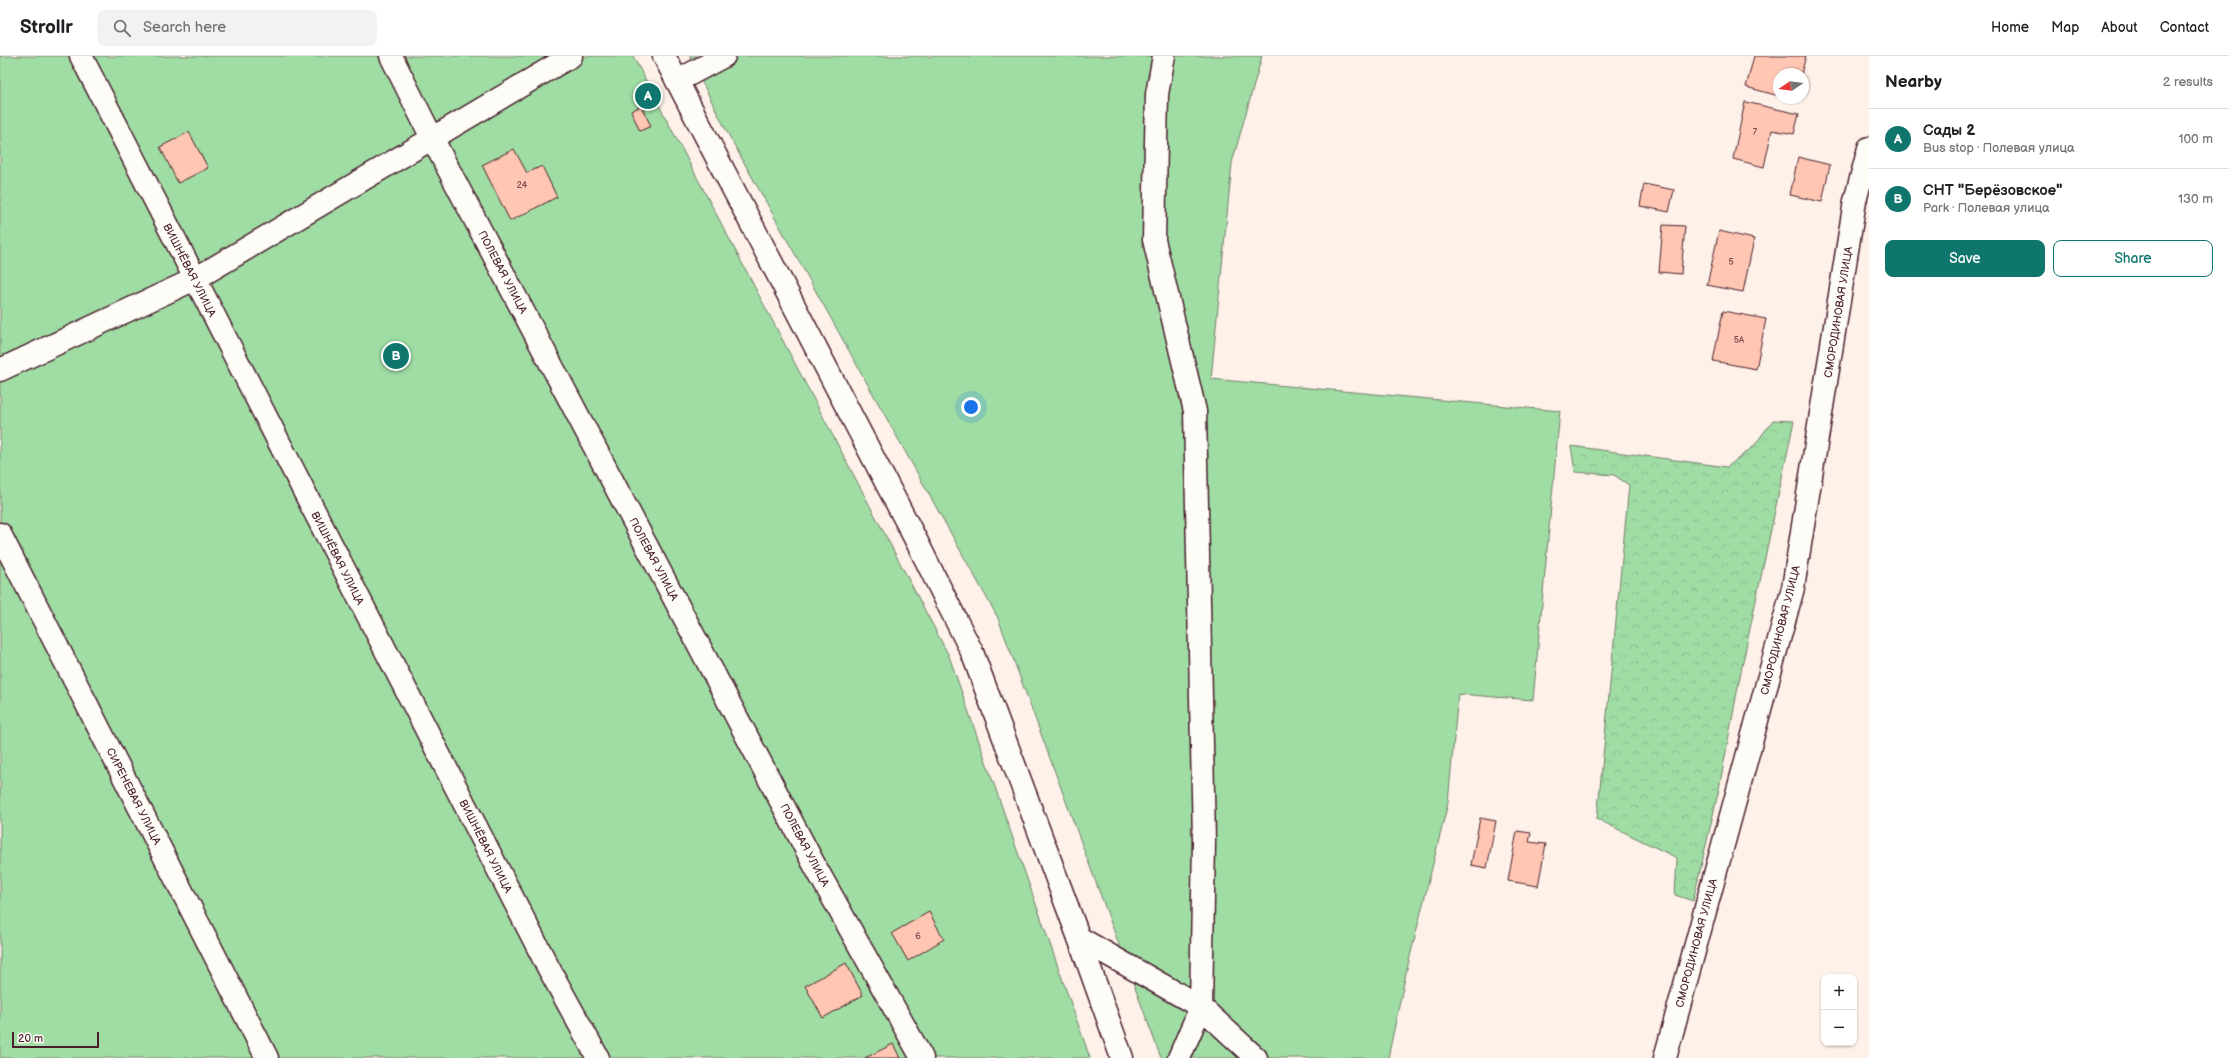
<!DOCTYPE html>
<meta charset="utf-8">
<style>
:root{--surface:#fff;--page:#f2f2f2;--text:#202124;--muted:#757577;--line:#e0e0e0;--accent:#0f766e}
body{margin:0;font-family:"Balsamiq Sans",sans-serif;background:var(--page);color:var(--text)}
.controls{position:absolute;right:12px;bottom:12px;display:grid;overflow:hidden;border-radius:8px;box-shadow:0 1px 3px #0004}
.controls button{width:36px;height:36px;display:grid;place-items:center;padding:0;border:0;border-bottom:1px solid var(--line);background:var(--surface);color:var(--text);font:20px sans-serif}
.compass{position:absolute;left:1773px;top:12px;width:36px;height:36px;border-radius:50%;background:var(--surface);box-shadow:0 1px 3px #0004;rotate:257deg}
.scale{position:absolute;left:12px;bottom:10px;width:87px;box-sizing:border-box;padding-left:4px;border:2px solid #4a1f2b;border-top:0;font-size:11px;line-height:14px;white-space:nowrap;color:#4a1f2b;-webkit-text-stroke:3px #fdfcf7;paint-order:stroke}
.you{position:absolute;left:971px;top:351px;width:14px;height:14px;margin:-10px;border:3px solid #fff;border-radius:50%;background:#1a73e8;box-shadow:0 0 0 6px #1a73e833}
.badge{display:grid;place-items:center;width:26px;height:26px;border-radius:50%;background:var(--accent);color:#fff;font-size:13px;font-weight:700}
.pin{position:absolute;translate:-50% -50%;border:2px solid #fff;box-shadow:0 1px 4px #0006}
.list{margin:0;padding:0;list-style:none}
h2{display:flex;justify-content:space-between;align-items:center;height:52px;margin:0;padding:0 16px;font-size:17px}
h2 small{font-size:13px;font-weight:400;color:var(--muted)}
.list li{display:grid;grid-template-columns:26px 1fr auto;gap:12px;align-items:center;box-sizing:border-box;height:60px;padding:0 16px;border-top:1px solid var(--line)}
.list b{display:block;font-size:15px;white-space:nowrap}
.list p{margin:0;font-size:13px;white-space:nowrap;color:var(--muted)}
.list em{font-size:13px;font-style:normal;color:var(--muted)}
.actions{display:flex;gap:8px;padding:12px 16px}
.actions a{flex:1;padding:9px 0;border:1px solid var(--accent);border-radius:8px;text-align:center;font-size:14px;color:var(--accent)}
.actions .main{background:var(--accent);color:#fff}
.icon{flex:none;width:22px;height:22px;fill:none;stroke:currentColor;stroke-width:2;stroke-linecap:round;stroke-linejoin:round}
.map{position:relative;flex:none;width:1869px;height:1002px;overflow:hidden}
header{display:flex;align-items:center;gap:24px;box-sizing:border-box;height:56px;padding:0 20px;background:var(--surface);border-bottom:1px solid var(--line)}
header strong{font-size:19px}
nav{display:flex;gap:22px;margin-inline-start:auto;font-size:14px}
.search{width:280px;height:36px;background:var(--page);display:flex;align-items:center;gap:10px;box-sizing:border-box;padding:0 14px;border-radius:8px;color:var(--muted);font-size:15px}
main{display:flex}
aside{flex:1;background:var(--surface)}
.map>svg:first-child{display:block}
</style>
<header>
<strong>Strollr</strong>
<div class="search"><svg class="icon" aria-label="search" viewBox="0 0 24 24"><circle cx="10" cy="10" r="6"/><path d="M15 15l6 6"/></svg>Search here</div>
<nav><a>Home</a><a>Map</a><a>About</a><a>Contact</a></nav>
</header>
<main>
<div class="map">
<svg width="1869" height="1002" viewBox="0 0 1869 1002">
<defs>
<pattern id="forest-crowns" width="20" height="18" patternUnits="userSpaceOnUse"><rect width="20" height="18" fill="#9fdda5"/><path d="M2 6a3 3 0 1 1 6 0M12 15a3 3 0 1 1 6 0" fill="none" stroke="#8abd8e"/></pattern>
</defs>
<rect width="100%" height="100%" fill="#fdf1e9"/>
<filter id="ink" filterUnits="userSpaceOnUse"><feTurbulence type="fractalNoise" baseFrequency=".025" numOctaves="2"/><feDisplacementMap in="SourceGraphic" scale="8" xChannelSelector="R" yChannelSelector="G"/><feConvolveMatrix kernelMatrix="1 2 1 2 8 2 1 2 1" color-interpolation-filters="sRGB"/></filter>
<g filter="url(#ink)">
<path fill="#9fdda5" stroke="#747e68" d="M 0,0 L 633,0 L 949,600 L 1090,1002 L 0,1002 Z
M 689,0 L 1262,0 L 1232,107 L 1211,323 L 1560,355 L 1533,644 L 1458,638 L 1448,747 L 1406,917 L 1388,1002 L 1161,1002 L 998,562 L 727,76 Z"/>
<path fill="url(#forest-crowns)" stroke="#747e68" d="M 1773,364 L 1794,365 L 1741,615 L 1719,733 L 1693,845 L 1675,839 L 1677,802 L 1597,763 L 1629,429 L 1614,419 L 1575,416 L 1571,390 L 1727,411 L 1753,391 Z"/>
<path fill="#ffc7b3" stroke="#4a1f2b" d="M 1754,0 L 1806,0 L 1801,18 L 1779,18 L 1779,40 L 1746,31 Z
M 1745,46 L 1799,58 L 1794,78 L 1772,74 L 1764,111 L 1733,103 Z
M 641,50 L 651,70 L 640,75 L 631,55 Z
M 189,76 L 208,112 L 178,127 L 160,91 Z
M 514,93 L 527,117 L 542,110 L 557,141 L 510,165 L 482,109 Z
M 1798,101 L 1830,109 L 1822,146 L 1790,139 Z
M 1644,128 L 1674,134 L 1669,156 L 1640,150 Z
M 1663,169 L 1685,170 L 1681,218 L 1659,216 Z
M 1719,175 L 1754,183 L 1743,236 L 1707,229 Z
M 1723,255 L 1766,263 L 1756,313 L 1713,305 Z
M 1480,762 L 1496,765 L 1487,812 L 1471,809 Z
M 1517,775 L 1531,777 L 1529,786 L 1546,788 L 1538,830 L 1508,825 Z
M 929,856 L 944,883 L 908,905 L 892,877 Z
M 846,907 L 863,939 L 823,962 L 805,930 Z
M 893,988 L 900,1002 L 865,1002 Z"/>
<g fill="none" stroke-linecap="round" stroke-linejoin="round">
<g stroke="#4a1f2b" stroke-width="25">
<path id="street" d="M 81,0 L 548,911 L 598,1002
M 391,0 L 432,82 L 816,812 L 922,1002
M 1164,0 L 1157,38 L 1154,184 L 1195,355 L 1204,785 L 1201,951 L 1179,1002
M 677,25 L 724,0
M 0,314 L 195,223 L 571,0
M 0,478 L 267,1002
M 1079,882 L 1201,951 L 1256,1002
M 1665,1002 L 1793,532 L 1855,145 L 1869,92"/>
</g>
<g stroke="#4a1f2b" stroke-width="25">
<path id="secondary" d="M 664,0 L 917,486 L 972,596 L 1079,882 L 1122,1002"/>
</g>
<use href="#street" stroke="#fdfcf7" stroke-width="22"/>
<use href="#secondary" stroke="#fdfcf7" stroke-width="22"/>
</g>
</g>
<g text-anchor="middle" stroke-width="4" stroke-linejoin="round" paint-order="stroke">
<g font-size="9" fill="#77494d">
<text x="1755" y="79">7</text>
<text x="522" y="132">24</text>
<text x="1731" y="209">5</text>
<text x="1739" y="287">5А</text>
<text x="918" y="883">6</text>
</g>
<g font-size="11" fill="#4a1f2b" stroke="#fdfcf7">
<text transform="translate(190 214) rotate(63)" y="4">ВИШНЁВАЯ УЛИЦА</text>
<text transform="translate(503 216) rotate(62)" y="4">ПОЛЕВАЯ УЛИЦА</text>
<text transform="translate(1838 256) rotate(-81)" y="4">СМОРОДИНОВАЯ УЛИЦА</text>
<text transform="translate(338 502) rotate(63)" y="4">ВИШНЁВАЯ УЛИЦА</text>
<text transform="translate(654 503) rotate(62)" y="4">ПОЛЕВАЯ УЛИЦА</text>
<text transform="translate(1780 574) rotate(-76)" y="4">СМОРОДИНОВАЯ УЛИЦА</text>
<text transform="translate(134 740) rotate(63)" y="4">СИРЕНЕВАЯ УЛИЦА</text>
<text transform="translate(805 789) rotate(62)" y="4">ПОЛЕВАЯ УЛИЦА</text>
<text transform="translate(486 790) rotate(63)" y="4">ВИШНЁВАЯ УЛИЦА</text>
<text transform="translate(1696 887) rotate(-75)" y="4">СМОРОДИНОВАЯ УЛИЦА</text>
</g>
</g>
</svg>
<div class="controls">
<button>+</button>
<button>−</button>
</div>
<svg class="compass" viewBox="-18 -18 36 36"><path d="M0-13l5 13h-10z" fill="#e53935"/><path d="M0 13l5-13h-10z" fill="#757577"/></svg>
<div class="scale">20 m</div>
<div class="you"></div>
<div class="pin badge" style="left:648px;top:40px">A</div>
<div class="pin badge" style="left:396px;top:300px">B</div>
</div>
<aside>
<h2>Nearby<small>2 results</small></h2>
<ul class="list">
<li><span class="badge">A</span><div><b>Сады 2</b><p>Bus stop · Полевая улица</p></div><em>100 m</em></li>
<li><span class="badge">B</span><div><b>СНТ &quot;Берёзовское&quot;</b><p>Park · Полевая улица</p></div><em>130 m</em></li>
</ul>
<div class="actions"><a class="main">Save</a><a>Share</a></div>
</aside>
</main>
